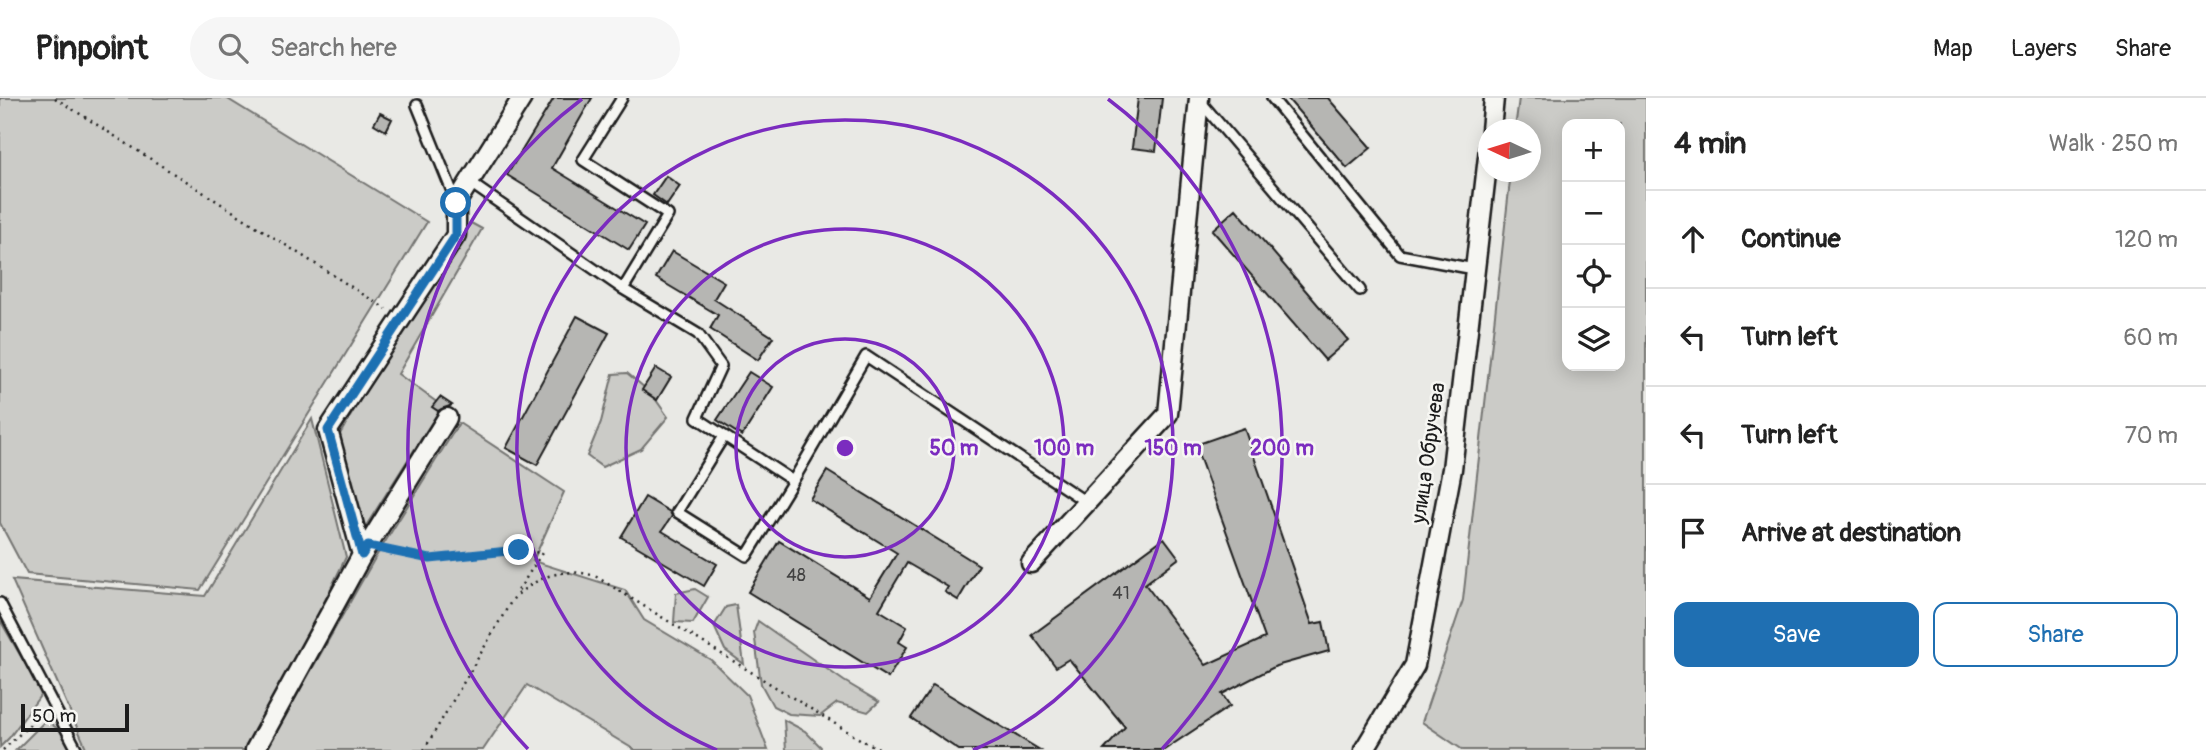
<!DOCTYPE html>
<meta charset="utf-8">
<style>
:root{--surface:#fff;--page:#f6f6f6;--text:#222;--muted:#767676;--line:#e0e0e0;--accent:#1f6fb2}
body{margin:0;font-family:Pangolin,sans-serif;background:var(--page);color:var(--text)}
.controls{position:absolute;right:21px;top:21px;display:grid;overflow:hidden;border-radius:14px;box-shadow:0 4px 18px #0003}
.controls button{width:63px;height:63px;display:grid;place-items:center;padding:0;border:0;border-bottom:2px solid var(--line);background:var(--surface);color:var(--text);font:35px sans-serif}
.compass{position:absolute;left:1478px;top:21px;width:63px;height:63px;border-radius:50%;background:var(--surface);box-shadow:0 4px 18px #0003;rotate:274deg}
.scale{position:absolute;left:21px;bottom:18px;width:108px;box-sizing:border-box;padding-left:7px;border:4px solid #1c1c1c;border-top:0;font-size:19px;line-height:24px;white-space:nowrap;color:#1c1c1c;-webkit-text-stroke:5px #f6f6f2;paint-order:stroke}
.stop{position:absolute;width:21px;height:21px;margin:-16px;border:5px solid #1f6fb2;border-radius:50%;background:#fff}
.stop.end{background:#1f6fb2;border-color:#fff;box-shadow:0 2px 7px #0008}
.list{margin:0;padding:0;list-style:none}
h2{display:flex;justify-content:space-between;align-items:center;height:91px;margin:0;padding:0 28px;font-size:30px}
h2 small{font-size:23px;font-weight:400;color:var(--muted)}
.list li{display:grid;grid-template-columns:46px 1fr auto;gap:21px;align-items:center;box-sizing:border-box;height:98px;padding:0 28px;border-top:2px solid var(--line)}
.list b{display:block;font-size:26px;white-space:nowrap}
.list em{font-size:23px;font-style:normal;color:var(--muted)}
.actions{display:flex;gap:14px;padding:21px 28px}
.actions a{flex:1;padding:16px 0;border:2px solid var(--accent);border-radius:14px;text-align:center;font-size:24px;color:var(--accent)}
.actions .main{background:var(--accent);color:#fff}
.icon{flex:none;width:38px;height:38px;fill:none;stroke:currentColor;stroke-width:2;stroke-linecap:round;stroke-linejoin:round}
.map{position:relative;flex:none;width:1646px;height:652px;overflow:hidden}
header{display:flex;align-items:center;gap:42px;box-sizing:border-box;height:98px;padding:0 35px;background:var(--surface);border-bottom:2px solid var(--line)}
header strong{font-size:33px}
nav{display:flex;gap:38px;margin-inline-start:auto;font-size:24px}
.search{width:490px;height:63px;background:var(--page);display:flex;align-items:center;gap:18px;box-sizing:border-box;padding:0 24px;border-radius:38px;color:var(--muted);font-size:26px}
main{display:flex}
aside{flex:1;background:var(--surface)}
.map>svg:first-child{display:block}
</style>
<header>
<strong>Pinpoint</strong>
<div class="search"><svg class="icon" aria-label="search" viewBox="0 0 24 24"><circle cx="10" cy="10" r="6"/><path d="M15 15l6 6"/></svg>Search here</div>
<nav><a>Map</a><a>Layers</a><a>Share</a></nav>
</header>
<main>
<div class="map">
<svg width="1646" height="652" viewBox="0 0 1646 652">
<rect width="100%" height="100%" fill="#e9e9e5"/>
<filter id="ink" filterUnits="userSpaceOnUse"><feTurbulence type="fractalNoise" baseFrequency=".0143" numOctaves="2"/><feDisplacementMap in="SourceGraphic" scale="14" xChannelSelector="R" yChannelSelector="G"/><feConvolveMatrix kernelMatrix="1 2 1 2 8 2 1 2 1" color-interpolation-filters="sRGB"/></filter>
<g filter="url(#ink)">
<path fill="#cbcbc7" stroke="#747472" stroke-width="2" fill-rule="evenodd" d="M 0,0 L 226,0 L 427,124 L 200,492 L 27,476 L 0,425 Z
M 1519,0 L 1646,0 L 1646,652 L 1463,652 L 1422,624 L 1463,502 L 1511,74 L 1531,74 L 1531,32 L 1515,31 ZM 1567,26 L 1620,26 L 1620,268 L 1567,268 Z
M 471,125 L 482,131 L 398,276 L 442,308 L 364,431 L 336,343 L 379,269 Z
M 627,275 L 651,295 L 668,319 L 641,351 L 602,369 L 587,358 L 601,324 L 613,276 Z
M 312,321 L 346,459 L 317,519 L 246,652 L 87,652 L 12,482 L 205,498 Z
M 459,325 L 564,394 L 533,463 L 625,492 L 644,522 L 711,562 L 747,597 L 768,652 L 635,652 L 527,587 L 483,652 L 266,652 L 375,460 Z
M 695,491 L 708,499 L 693,525 L 674,524 L 676,495 Z
M 736,507 L 744,566 L 725,552 L 714,528 L 726,509 Z
M 0,522 L 42,595 L 9,640 L 0,649 Z
M 758,523 L 844,583 L 879,604 L 868,614 L 837,605 L 820,618 L 789,616 L 773,608 L 761,586 L 754,534 Z
M 46,622 L 63,635 L 71,652 L 16,652 Z
M 784,622 L 805,633 L 821,649 L 820,652 L 786,652 Z"/>
<path fill="#b6b6b3" stroke="#1c1c1c" stroke-width="2" d="M 554,0 L 592,0 L 552,70 L 645,127 L 629,152 L 507,77 Z
M 1138,0 L 1162,0 L 1156,53 L 1132,50 Z
M 1287,0 L 1328,0 L 1371,50 L 1347,70 Z
M 380,15 L 392,21 L 386,33 L 374,26 Z
M 666,78 L 680,88 L 667,107 L 653,97 Z
M 1236,111 L 1348,242 L 1325,262 L 1212,132 Z
M 672,153 L 724,184 L 714,201 L 773,239 L 758,262 L 710,231 L 718,217 L 656,180 Z
M 577,218 L 609,235 L 537,367 L 506,350 Z
M 656,270 L 671,279 L 657,302 L 642,292 Z
M 749,274 L 773,289 L 742,338 L 717,322 Z
M 440,299 L 452,307 L 438,313 L 432,309 Z
M 1244,330 L 1312,526 L 1323,524 L 1329,553 L 1276,568 L 1222,596 L 1230,608 L 1164,652 L 1104,652 L 1125,629 L 1069,561 L 1056,569 L 1032,537 L 1164,440 L 1179,460 L 1145,486 L 1206,567 L 1265,540 L 1195,347 Z
M 827,373 L 979,467 L 958,502 L 945,494 L 948,489 L 907,465 L 879,512 L 907,529 L 899,544 L 907,549 L 888,580 L 748,494 L 779,443 L 870,499 L 897,455 L 810,401 Z
M 645,399 L 670,414 L 672,418 L 662,433 L 717,466 L 704,488 L 621,439 Z
M 933,587 L 1040,652 L 959,652 L 911,620 Z"/>
<g fill="none" stroke-linecap="round" stroke-linejoin="round">
<g stroke="#1c1c1c" stroke-width="14">
<path id="service" d="M 1272,0 L 1400,157 L 1474,171
M 1200,3 L 1360,192
M 417,7 L 456,103
M 469,84 L 623,191 L 668,117 L 583,62 L 622,0
M 623,191 L 698,236 L 721,268 L 697,320 L 793,383 L 866,258 L 1086,404
M 724,338 L 677,414 L 747,458 L 793,383
M 0,505 L 77,652"/>
</g>
<g stroke="#1c1c1c" stroke-width="23">
<path id="minor" d="M 1491,32 L 1494,0
M 362,457 L 328,332 L 456,137 L 456,105 L 522,0
M 1031,465 L 1168,316 L 1199,0
M 255,652 L 362,457 L 447,320
M 1364,652 L 1415,567 L 1452,371 L 1489,50"/>
</g>
<path stroke="#1c1c1c" stroke-width="2.5" stroke-dasharray="2 5" stroke-linecap="butt" d="M 55,0 L 386,211
M 383,451 L 430,461 L 519,452 L 542,455 L 516,496
M 3,652 L 44,613
M 424,652 L 512,502 C 535,479 563,468 595,478 L 863,643 L 883,652"/>
<use href="#service" stroke="#f6f6f2" stroke-width="9"/>
<use href="#minor" stroke="#f6f6f2" stroke-width="18"/>
</g>
</g>
<g fill="none" stroke-linecap="round" stroke-linejoin="round" filter="url(#ink)">
<path stroke="#1f6fb2" stroke-width="9" d="M 456,105 L 456,137 L 328,332 L 362,457 L 368,448 L 430,461 L 519,452"/>
</g>
<g fill="none" stroke="#7b2cbf" stroke-width="3.5">
<circle cx="845" cy="350" r="109"/>
<circle cx="845" cy="350" r="219"/>
<path d="M717 652A328 328 0 1 1 973 652"/>
<path d="M528 651A437 437 0 0 1 582 1M1108 1A437 437 0 0 1 1162 651"/>
</g>
<g text-anchor="middle" stroke-width="5" stroke-linejoin="round" paint-order="stroke">
<g font-size="18" fill="#424242">
<text x="796" y="483">48</text>
<text x="1121" y="501">41</text>
</g>
<g font-size="21" fill="#1c1c1c" stroke="#f6f6f2">
<text transform="translate(1428 355) rotate(-82)" y="7">улица Обручева</text>
</g>
</g>
<circle cx="845" cy="350" r="10" fill="#7b2cbf" stroke="#f6f6f2" stroke-width="3.5"/>
<g font-size="21" text-anchor="middle" font-weight="bold" fill="#7b2cbf" stroke="#f6f6f2" stroke-width="5" stroke-linejoin="round" paint-order="stroke">
<text x="954" y="357">50 m</text>
<text x="1064" y="357">100 m</text>
<text x="1173" y="357">150 m</text>
<text x="1282" y="357">200 m</text>
</g>
</svg>
<div class="controls">
<button>+</button>
<button>−</button>
<button><svg class="icon" aria-label="locate" viewBox="0 0 24 24"><circle cx="12" cy="12" r="6"/><path d="M12 2v4M12 18v4M2 12h4M18 12h4"/></svg></button>
<button><svg class="icon" aria-label="layers" viewBox="0 0 24 24"><path d="M12 4l9 5-9 5-9-5zM3 14l9 5 9-5"/></svg></button>
</div>
<svg class="compass" viewBox="-18 -18 36 36"><path d="M0-13l5 13h-10z" fill="#e53935"/><path d="M0 13l5-13h-10z" fill="#767676"/></svg>
<div class="scale">50 m</div>
<div class="stop" style="left:456px;top:105px"></div>
<div class="stop end" style="left:519px;top:452px"></div>
</div>
<aside>
<h2>4 min<small>Walk · 250 m</small></h2>
<ul class="list">
<li><svg class="icon" aria-label="ahead" viewBox="0 0 24 24"><path d="M12 20V5M6 11l6-6 6 6"/></svg><div><b>Continue</b></div><em>120 m</em></li>
<li><svg class="icon" aria-label="left" viewBox="0 0 24 24"><path d="M17 20v-9H6M10 6l-5 5 5 5"/></svg><div><b>Turn left</b></div><em>60 m</em></li>
<li><svg class="icon" aria-label="left" viewBox="0 0 24 24"><path d="M17 20v-9H6M10 6l-5 5 5 5"/></svg><div><b>Turn left</b></div><em>70 m</em></li>
<li><svg class="icon" aria-label="arrive" viewBox="0 0 24 24"><path d="M6 21V4h12l-3 4 3 4H6"/></svg><div><b>Arrive at destination</b></div></li>
</ul>
<div class="actions"><a class="main">Save</a><a>Share</a></div>
</aside>
</main>
